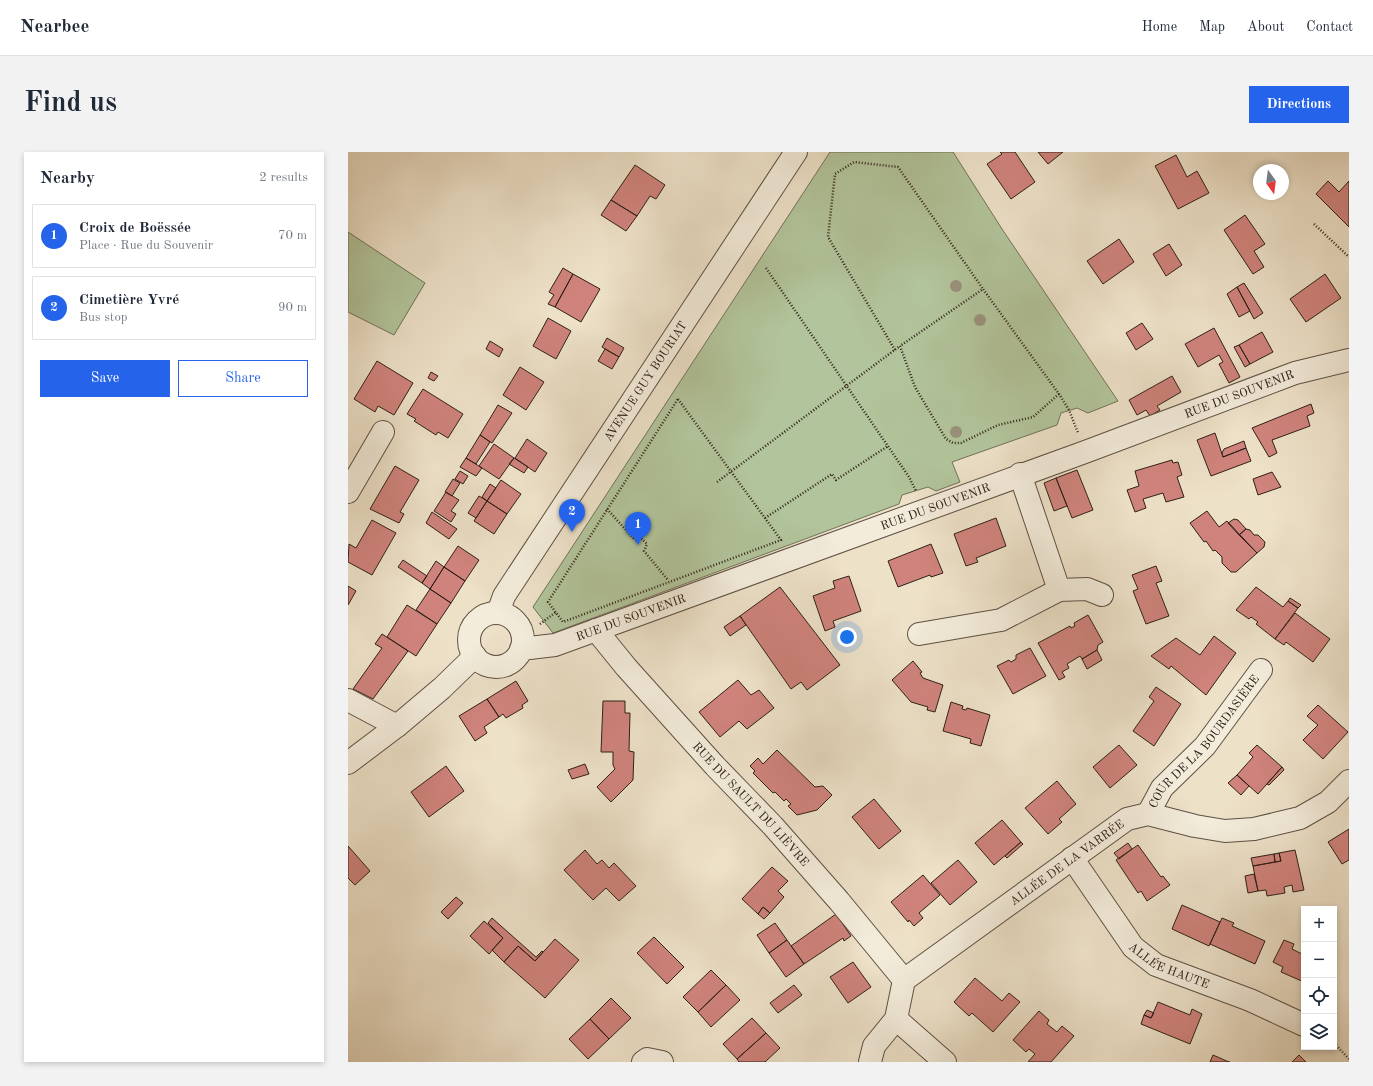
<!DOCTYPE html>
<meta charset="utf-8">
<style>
:root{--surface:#fff;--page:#f2f2f3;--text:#1f2937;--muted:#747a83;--line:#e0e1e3;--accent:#2563eb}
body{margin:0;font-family:"Old Standard TT",serif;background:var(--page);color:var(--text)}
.controls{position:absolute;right:12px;bottom:12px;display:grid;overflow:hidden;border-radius:0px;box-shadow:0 2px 6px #0003}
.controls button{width:36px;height:36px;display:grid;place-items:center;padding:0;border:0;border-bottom:1px solid var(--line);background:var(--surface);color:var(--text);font:20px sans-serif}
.compass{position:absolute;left:905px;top:12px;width:36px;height:36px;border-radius:50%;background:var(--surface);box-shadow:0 2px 6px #0003;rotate:166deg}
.you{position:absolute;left:499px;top:485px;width:14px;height:14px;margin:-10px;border:3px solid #fff;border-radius:50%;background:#1a73e8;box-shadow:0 0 0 6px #1a73e833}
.badge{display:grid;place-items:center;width:26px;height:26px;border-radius:50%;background:var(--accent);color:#fff;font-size:13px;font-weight:700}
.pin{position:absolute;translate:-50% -33px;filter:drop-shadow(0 1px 2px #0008)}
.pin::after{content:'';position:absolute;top:21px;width:14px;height:12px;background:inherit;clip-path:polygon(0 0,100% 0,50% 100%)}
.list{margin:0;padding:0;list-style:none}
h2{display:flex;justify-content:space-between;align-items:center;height:52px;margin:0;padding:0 16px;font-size:17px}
h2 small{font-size:13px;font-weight:400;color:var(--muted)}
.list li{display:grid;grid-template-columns:26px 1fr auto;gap:12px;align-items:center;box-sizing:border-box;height:64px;margin:0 8px 8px;padding:0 8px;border:1px solid var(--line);border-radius:0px}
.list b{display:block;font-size:15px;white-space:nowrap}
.list p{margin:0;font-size:13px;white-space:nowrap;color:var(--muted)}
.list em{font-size:13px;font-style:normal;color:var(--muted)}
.actions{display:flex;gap:8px;padding:12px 16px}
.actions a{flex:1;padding:9px 0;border:1px solid var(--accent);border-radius:0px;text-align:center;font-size:14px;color:var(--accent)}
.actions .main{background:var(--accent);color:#fff}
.icon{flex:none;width:22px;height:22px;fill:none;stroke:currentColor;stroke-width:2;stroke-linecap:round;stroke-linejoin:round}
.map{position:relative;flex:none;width:1001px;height:910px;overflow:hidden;border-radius:0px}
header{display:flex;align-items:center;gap:24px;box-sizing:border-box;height:56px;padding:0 20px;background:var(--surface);border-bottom:1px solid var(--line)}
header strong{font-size:19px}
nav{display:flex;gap:22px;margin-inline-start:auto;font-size:14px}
.intro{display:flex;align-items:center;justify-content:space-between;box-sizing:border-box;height:96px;padding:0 24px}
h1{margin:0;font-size:28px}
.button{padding:10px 18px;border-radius:0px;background:var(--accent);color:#fff;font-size:14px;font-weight:700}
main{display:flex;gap:24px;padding:0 24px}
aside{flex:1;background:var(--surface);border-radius:0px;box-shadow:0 2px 6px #0003}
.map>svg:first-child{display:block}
</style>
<header>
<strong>Nearbee</strong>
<nav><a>Home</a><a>Map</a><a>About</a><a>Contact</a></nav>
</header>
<div class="intro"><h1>Find us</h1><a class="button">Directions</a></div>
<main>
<aside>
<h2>Nearby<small>2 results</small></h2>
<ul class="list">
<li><span class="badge">1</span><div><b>Croix de Boëssée</b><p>Place · Rue du Souvenir</p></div><em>70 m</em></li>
<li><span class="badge">2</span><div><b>Cimetière Yvré</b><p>Bus stop</p></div><em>90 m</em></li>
</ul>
<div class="actions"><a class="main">Save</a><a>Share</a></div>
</aside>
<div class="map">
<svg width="1001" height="910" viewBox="0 0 1001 910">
<rect width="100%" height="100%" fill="#ede1c8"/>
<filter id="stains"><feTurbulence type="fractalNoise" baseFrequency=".005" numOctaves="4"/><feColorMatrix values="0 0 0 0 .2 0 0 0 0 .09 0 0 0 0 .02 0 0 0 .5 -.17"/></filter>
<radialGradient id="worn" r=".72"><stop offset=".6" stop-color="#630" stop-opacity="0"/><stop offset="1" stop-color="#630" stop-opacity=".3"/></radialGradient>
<path fill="#b2c49b" stroke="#70725a" d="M 482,0 L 605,0 L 654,77 L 770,249 L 740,261 L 729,256 L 713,261 L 709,273 L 604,310 L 612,330 L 588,339 L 580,335 L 554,343 L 551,352 L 205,481 L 185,455 Z
M 0,80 L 77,131 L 46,183 L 0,160 Z"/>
<path fill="#cf837c" stroke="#2f2018" d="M 652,0 L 667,0 L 687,30 L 663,47 L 639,12 L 654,2 Z
M 690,0 L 715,0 L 700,12 Z
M 828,3 L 839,25 L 849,19 L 861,41 L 830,57 L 807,14 Z
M 287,13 L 317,33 L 308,47 L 302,44 L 289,64 L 263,48 Z
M 980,29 L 991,40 L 1001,29 L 1001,75 L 968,42 Z
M 263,48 L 289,64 L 278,79 L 253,63 Z
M 897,63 L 917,92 L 906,99 L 916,115 L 905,122 L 876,78 Z
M 771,87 L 786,110 L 755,132 L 739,109 Z
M 821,92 L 834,113 L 818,124 L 805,102 Z
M 215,116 L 225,122 L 207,155 L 200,152 L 206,143 L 201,140 Z
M 225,122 L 252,137 L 233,170 L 207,155 Z
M 977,122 L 993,146 L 958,170 L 942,147 Z
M 896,131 L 915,161 L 906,167 L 889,135 Z
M 889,135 L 902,159 L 891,165 L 879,142 Z
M 200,166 L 223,179 L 208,207 L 185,194 Z
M 794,171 L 805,187 L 788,198 L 778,181 Z
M 866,176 L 892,225 L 881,231 L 871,212 L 875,210 L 871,203 L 850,215 L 837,192 Z
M 914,180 L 925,200 L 902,212 L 891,193 Z
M 259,186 L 276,196 L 271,205 L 254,195 Z
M 142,189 L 155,197 L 151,205 L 138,197 Z
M 891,193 L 902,212 L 897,215 L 886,195 Z
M 257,197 L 271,205 L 264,217 L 250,209 Z
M 29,209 L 65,231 L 46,263 L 30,254 L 27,260 L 6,247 Z
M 172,215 L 196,230 L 178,258 L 155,243 Z
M 83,220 L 90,224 L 86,229 L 80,226 Z
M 824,224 L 833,240 L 809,254 L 812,258 L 802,264 L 798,258 L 789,263 L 781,248 Z
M 75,237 L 115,262 L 100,286 L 90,280 L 88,283 L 66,269 L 68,267 L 59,262 Z
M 963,252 L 966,261 L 959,264 L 962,274 L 924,288 L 929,301 L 921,305 L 904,276 Z
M 150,253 L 164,261 L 144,291 L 132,283 Z
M 867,281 L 875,305 L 898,296 L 903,309 L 863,324 L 849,288 Z
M 132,283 L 142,290 L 128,312 L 118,306 Z
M 179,287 L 199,301 L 187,320 L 167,306 Z
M 896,289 L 898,296 L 875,305 L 874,301 L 876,297 Z
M 146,292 L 166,306 L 151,327 L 131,314 Z
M 118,306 L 134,316 L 128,324 L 112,315 Z
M 166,306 L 180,315 L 176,321 L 161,312 Z
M 824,308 L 825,311 L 830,310 L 834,323 L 829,325 L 836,345 L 818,350 L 815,341 L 795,347 L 798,356 L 787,360 L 779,338 L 791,334 L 787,319 Z
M 47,314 L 71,328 L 52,360 L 56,362 L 51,371 L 22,357 Z
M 729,318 L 745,358 L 724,366 L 708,326 Z
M 112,319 L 120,324 L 115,332 L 107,327 Z
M 924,320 L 933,335 L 910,343 L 905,327 Z
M 708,326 L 719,354 L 706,359 L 696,331 Z
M 105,327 L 112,331 L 104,344 L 97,340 Z
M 153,328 L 173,342 L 159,362 L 139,349 Z
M 142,332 L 148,336 L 139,349 L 134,345 Z
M 98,340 L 111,348 L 103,359 L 108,362 L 103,370 L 86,359 Z
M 131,344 L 139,349 L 128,366 L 120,361 Z
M 139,349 L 159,362 L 146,382 L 126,369 Z
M 859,359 L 871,375 L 879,369 L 909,401 L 888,420 L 883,420 L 874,411 L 874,405 L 867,398 L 865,399 L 858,389 L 856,390 L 842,371 Z
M 84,360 L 109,377 L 101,387 L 78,371 Z
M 648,366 L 658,394 L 628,406 L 630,410 L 618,414 L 606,382 Z
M 886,367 L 890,368 L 898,377 L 891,383 L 880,371 Z
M 24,368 L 48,381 L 24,423 L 0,410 L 1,392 L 8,396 Z
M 898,377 L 902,378 L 906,383 L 910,383 L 917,390 L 916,395 L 909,401 L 891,383 Z
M 583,392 L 595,421 L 583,425 L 582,423 L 550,435 L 540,409 Z
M 110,394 L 131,408 L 117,429 L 96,415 Z
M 55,408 L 79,424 L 74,431 L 50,415 Z
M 88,409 L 96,415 L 82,437 L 74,431 Z
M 808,414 L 814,429 L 808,431 L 821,464 L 798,472 L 785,439 L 790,437 L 784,423 Z
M 96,415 L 117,429 L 103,451 L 82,437 Z
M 501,424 L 513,459 L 485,469 L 487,475 L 477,479 L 465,444 L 487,436 L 485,429 Z
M 0,434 L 8,439 L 0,453 Z
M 432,435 L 492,513 L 459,538 L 453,530 L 443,537 L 392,464 Z
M 908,435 L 935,455 L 940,449 L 950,456 L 927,487 L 908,472 L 910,470 L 903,465 L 901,467 L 888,458 Z
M 82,437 L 103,451 L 89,472 L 68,458 Z
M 942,446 L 953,453 L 950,456 L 940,449 Z
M 59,453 L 89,472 L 68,504 L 39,485 Z
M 947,461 L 982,487 L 965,510 L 938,490 L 936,493 L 927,487 Z
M 740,463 L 755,490 L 750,493 L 749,498 L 734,507 L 732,504 L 719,512 L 721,516 L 714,520 L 717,525 L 711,528 L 690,491 L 722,474 L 723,476 L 727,474 L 726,471 Z
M 392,464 L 398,473 L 382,484 L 376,475 Z
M 34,482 L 60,499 L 25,547 L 5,537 L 34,496 L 27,492 Z
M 866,484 L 888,501 L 858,543 L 823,514 L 821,517 L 803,504 L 828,486 L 852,503 Z
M 682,496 L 698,524 L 665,542 L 649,514 L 661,508 L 663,510 L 668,507 L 668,503 Z
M 749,498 L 754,508 L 739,517 L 734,507 Z
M 565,509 L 574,520 L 572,521 L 575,526 L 595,533 L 587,560 L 579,558 L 580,555 L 563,550 L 544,528 Z
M 390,528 L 403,543 L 411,538 L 426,556 L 399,577 L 391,569 L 372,585 L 351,560 Z
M 168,529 L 180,549 L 174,553 L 175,556 L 158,566 L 155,562 L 151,565 L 139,547 Z
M 808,535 L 833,552 L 806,594 L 785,579 L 806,549 L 801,545 Z
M 139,547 L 151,565 L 136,575 L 139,581 L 127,589 L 111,564 Z
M 255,549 L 277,549 L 277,561 L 282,561 L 281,599 L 286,600 L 285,628 L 263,650 L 249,635 L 267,617 L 265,613 L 265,600 L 253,600 Z
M 603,550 L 615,554 L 614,557 L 618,558 L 619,556 L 642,563 L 633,594 L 622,591 L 623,587 L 595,579 Z
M 970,553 L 1000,580 L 975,607 L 955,588 L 970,573 L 959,564 Z
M 771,593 L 789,613 L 762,636 L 745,615 Z
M 909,593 L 934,615 L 910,642 L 889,623 L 905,605 L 901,601 Z
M 429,598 L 467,635 L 475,634 L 484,643 L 469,658 L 449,663 L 440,654 L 443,652 L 438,647 L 436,649 L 427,640 L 425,641 L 405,621 L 407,619 L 402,614 L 410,606 L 415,612 Z
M 237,612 L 241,622 L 224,627 L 220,618 Z
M 98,614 L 116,639 L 81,665 L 63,640 Z
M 934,615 L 936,618 L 921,633 L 919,632 Z
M 889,623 L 901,634 L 893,643 L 880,631 Z
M 709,629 L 728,652 L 711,667 L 714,670 L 700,682 L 677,656 Z
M 526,647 L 553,679 L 531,697 L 504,665 Z
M 654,668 L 673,690 L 646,713 L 627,691 Z
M 1001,677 L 1001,708 L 994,712 L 980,690 Z
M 673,690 L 675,692 L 659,706 L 657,704 Z
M 780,691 L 784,697 L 771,707 L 766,701 Z
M 790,693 L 813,725 L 815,724 L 822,733 L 799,749 L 793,739 L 790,741 L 768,708 Z
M 0,694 L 22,719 L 7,733 L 0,726 Z
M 237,698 L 249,712 L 254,708 L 261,716 L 266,711 L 288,734 L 271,749 L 258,736 L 245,748 L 216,718 Z
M 947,698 L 956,738 L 945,740 L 944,733 L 936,735 L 937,741 L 919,744 L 918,738 L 910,739 L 905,714 L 933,709 L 931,701 Z
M 931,701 L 933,709 L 927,710 L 926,702 Z
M 926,702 L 927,710 L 905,714 L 903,706 Z
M 610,708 L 629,730 L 602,753 L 583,731 Z
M 424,715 L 440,729 L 430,739 L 436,745 L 422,761 L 415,755 L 410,762 L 394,747 Z
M 906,722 L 910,739 L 900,741 L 897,724 Z
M 575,723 L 592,743 L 571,761 L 575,766 L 566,774 L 561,768 L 560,770 L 543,750 Z
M 108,745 L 115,751 L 100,767 L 93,760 Z
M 834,753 L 872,770 L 861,794 L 824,777 Z
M 415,755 L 422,761 L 416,767 L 410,762 Z
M 488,762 L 503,784 L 496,789 L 495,786 L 456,812 L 443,794 Z
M 144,766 L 188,805 L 194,799 L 195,800 L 187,809 L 170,794 L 156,810 L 144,798 L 155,786 L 140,771 Z
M 874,766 L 886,771 L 884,774 L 917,789 L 907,812 L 862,792 Z
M 136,769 L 155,786 L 141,802 L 122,784 Z
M 427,771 L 439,788 L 421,801 L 409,783 Z
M 306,785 L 336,815 L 319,832 L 289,801 Z
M 207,787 L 231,808 L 197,846 L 156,810 L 170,794 L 187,809 Z
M 439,788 L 456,812 L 438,825 L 421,801 Z
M 936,788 L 946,792 L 944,797 L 956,803 L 956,830 L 933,820 L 935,815 L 925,810 Z
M 505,810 L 523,835 L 500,851 L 482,825 Z
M 363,818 L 378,833 L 350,860 L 335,845 Z
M 627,826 L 654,849 L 661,841 L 672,850 L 645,880 L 624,861 L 621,864 L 606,850 Z
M 378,833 L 392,848 L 363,875 L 350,860 Z
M 446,833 L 454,843 L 430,861 L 422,851 Z
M 263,846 L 283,866 L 261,887 L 242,867 Z
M 810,850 L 842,863 L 844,857 L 854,862 L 842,892 L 793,872 L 796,863 L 803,866 Z
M 799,858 L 806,861 L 803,866 L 796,863 Z
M 691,859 L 701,868 L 699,872 L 709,880 L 714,874 L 726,884 L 703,910 L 680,910 L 687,902 L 681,897 L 678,900 L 665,888 Z
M 404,866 L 418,881 L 389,907 L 375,892 Z
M 242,867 L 261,887 L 240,907 L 221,887 Z
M 418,881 L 432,896 L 417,910 L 391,910 L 389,907 Z
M 865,903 L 881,910 L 882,910 L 862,910 Z
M 951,903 L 958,910 L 944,910 Z"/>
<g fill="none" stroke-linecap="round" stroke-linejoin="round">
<g stroke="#5e5044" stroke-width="24">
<g id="minor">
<path d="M 672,322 L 711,438 L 739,437 L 754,443"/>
<path d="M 0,340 L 35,280"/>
<path id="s1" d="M 150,461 L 156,444 L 448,0"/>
<path id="s2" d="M 248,478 L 278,515 L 367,614 L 425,674 L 491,749 L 556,828"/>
<path d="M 571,482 L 653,468 L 711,438"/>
<path d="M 0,548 L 49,574"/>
<path id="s3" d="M 800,662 L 814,636 L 857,594 L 913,518"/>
<path id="s4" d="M 724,706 L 785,795 L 808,813 L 902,848 L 956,873"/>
<path d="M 548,867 L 597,910"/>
<path d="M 295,910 L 299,907 L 314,910"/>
<path id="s5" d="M 522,910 L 526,894 L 548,867 L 556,828 L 779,667 L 800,662 L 847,674 L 877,679 L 906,677 L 952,666 L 980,650 L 1001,629"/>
</g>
</g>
<g stroke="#5e5044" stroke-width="24">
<g id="tertiary">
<circle cx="148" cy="488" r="27"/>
<path id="s6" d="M 173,497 L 207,493 L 737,300 L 947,221 L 1001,208"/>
<path d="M 0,611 L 49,574 L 94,536 L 127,504"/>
</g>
</g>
<path stroke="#2f2018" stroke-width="2.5" stroke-dasharray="1 2" stroke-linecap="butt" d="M 966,72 L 1001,105
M 418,116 L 561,325 L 568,339
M 547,198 L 480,85 L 487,22 L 506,10 L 550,15 L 635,137
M 711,242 L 685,265 L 650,273 L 613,291 L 605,291 L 598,287 L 567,235 L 552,194 L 635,137 L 711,242 L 721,258 L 730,281
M 330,247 L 433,388 L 215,470 L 200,450 Z
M 369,330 L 552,194
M 259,357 L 287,388 L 294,387 L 299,392 L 296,399 L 320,428
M 417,366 L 484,322 L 488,328 L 540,294
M 192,472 L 208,460
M 986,891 L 1001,907"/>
<use href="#minor" stroke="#f3ecdb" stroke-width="22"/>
<use href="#tertiary" stroke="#f3ecdb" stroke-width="22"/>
</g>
<g fill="#9a927d">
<circle cx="608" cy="134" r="6"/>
<circle cx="632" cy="168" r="6"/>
<circle cx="608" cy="280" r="6"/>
</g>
<g text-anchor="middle" stroke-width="4" stroke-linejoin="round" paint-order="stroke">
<g font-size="12" fill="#2f2018" stroke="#f3ecdb">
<text dy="4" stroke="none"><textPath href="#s1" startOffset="275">AVENUE GUY BOURIAT</textPath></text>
<text dy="4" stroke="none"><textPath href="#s6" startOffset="763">RUE DU SOUVENIR</textPath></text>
<text dy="4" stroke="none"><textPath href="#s6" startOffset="439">RUE DU SOUVENIR</textPath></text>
<text dy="4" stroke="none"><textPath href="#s6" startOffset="115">RUE DU SOUVENIR</textPath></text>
<text dy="4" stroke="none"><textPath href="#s3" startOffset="92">COUR DE LA BOURDASIÈRE</textPath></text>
<text dy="4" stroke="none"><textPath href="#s2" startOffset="233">RUE DU SAULT DU LIÈVRE</textPath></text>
<text dy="4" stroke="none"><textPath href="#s5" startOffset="292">ALLÉE DE LA VARRÉE</textPath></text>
<text dy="4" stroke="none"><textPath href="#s4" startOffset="149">ALLÉE HAUTE</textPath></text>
</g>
</g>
<rect width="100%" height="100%" filter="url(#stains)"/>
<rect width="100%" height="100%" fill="url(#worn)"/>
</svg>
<div class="controls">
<button>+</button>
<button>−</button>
<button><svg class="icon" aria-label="locate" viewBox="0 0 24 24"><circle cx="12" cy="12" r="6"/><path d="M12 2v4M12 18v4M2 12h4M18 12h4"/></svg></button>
<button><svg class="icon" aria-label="layers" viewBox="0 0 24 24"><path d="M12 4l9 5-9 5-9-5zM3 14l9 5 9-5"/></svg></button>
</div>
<svg class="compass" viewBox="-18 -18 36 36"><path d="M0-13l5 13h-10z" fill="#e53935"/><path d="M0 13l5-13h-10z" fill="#747a83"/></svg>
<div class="you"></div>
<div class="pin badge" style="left:290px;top:393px">1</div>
<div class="pin badge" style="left:224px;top:380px">2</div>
</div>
</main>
